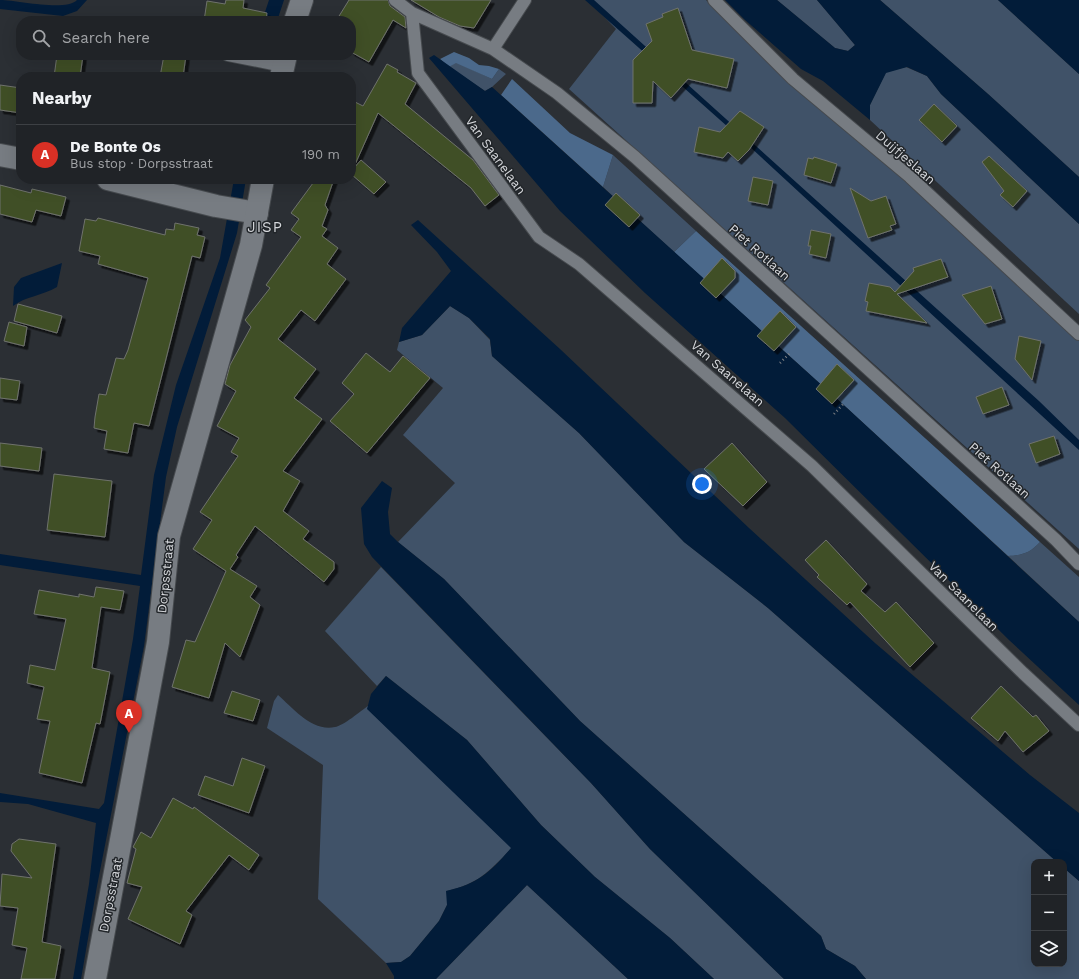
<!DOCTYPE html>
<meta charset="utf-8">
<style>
:root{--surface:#202327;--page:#2d2f33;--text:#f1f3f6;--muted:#a2a4a7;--line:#3d4044;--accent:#d93025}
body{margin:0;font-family:"Work Sans",sans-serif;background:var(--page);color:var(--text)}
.controls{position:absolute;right:12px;bottom:12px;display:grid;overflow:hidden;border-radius:8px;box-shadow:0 4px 16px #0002}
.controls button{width:36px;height:36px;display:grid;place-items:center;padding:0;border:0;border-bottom:1px solid var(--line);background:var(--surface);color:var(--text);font:20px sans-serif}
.you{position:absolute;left:702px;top:484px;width:14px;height:14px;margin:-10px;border:3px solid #fff;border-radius:50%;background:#1a73e8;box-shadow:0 0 0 6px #1a73e833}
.badge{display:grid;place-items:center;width:26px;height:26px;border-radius:50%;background:var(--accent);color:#fff;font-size:13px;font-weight:700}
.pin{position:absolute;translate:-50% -33px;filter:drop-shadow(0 1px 2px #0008)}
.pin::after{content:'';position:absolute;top:21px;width:14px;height:12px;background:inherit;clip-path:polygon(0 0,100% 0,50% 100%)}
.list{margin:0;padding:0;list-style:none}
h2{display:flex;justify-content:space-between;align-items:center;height:52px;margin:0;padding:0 16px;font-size:17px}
h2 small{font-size:13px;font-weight:400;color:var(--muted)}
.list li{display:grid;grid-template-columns:26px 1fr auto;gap:12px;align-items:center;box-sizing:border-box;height:60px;padding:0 16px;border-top:1px solid var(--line)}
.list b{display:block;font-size:15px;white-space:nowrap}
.list p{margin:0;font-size:13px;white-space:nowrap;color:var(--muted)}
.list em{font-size:13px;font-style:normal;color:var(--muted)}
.icon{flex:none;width:22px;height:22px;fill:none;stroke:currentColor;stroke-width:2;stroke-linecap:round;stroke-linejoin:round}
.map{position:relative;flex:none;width:1079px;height:979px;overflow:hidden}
.search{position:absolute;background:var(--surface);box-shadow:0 4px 16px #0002;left:16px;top:16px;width:340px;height:44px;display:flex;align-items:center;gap:10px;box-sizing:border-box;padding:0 14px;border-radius:16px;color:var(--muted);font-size:15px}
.panel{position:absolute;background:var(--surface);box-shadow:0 4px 16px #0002;left:16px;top:72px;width:340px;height:112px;border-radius:16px}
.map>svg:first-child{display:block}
</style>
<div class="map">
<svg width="1079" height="979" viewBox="0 0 1079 979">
<defs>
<filter id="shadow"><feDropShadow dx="3.5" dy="3.5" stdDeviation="0" flood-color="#0009"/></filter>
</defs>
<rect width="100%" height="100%" fill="#2b2f34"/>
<path fill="#405268" d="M 588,0 L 706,0 C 759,57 820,105 879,156 C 947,214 1012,276 1079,336 L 1079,549 L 569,89 L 616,29 Z
M 777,0 L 817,0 L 855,45 L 848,51 L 835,48 Z
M 880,0 L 998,0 L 1079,74 L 1079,177 L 988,94 Z
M 456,62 L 492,79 L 499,69 L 506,74 L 492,87 L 485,91 L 449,67 Z
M 906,67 L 927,76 L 941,94 L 1079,224 L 1079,314 L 870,120 L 870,105 L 886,72 Z
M 613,155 L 696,231 L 674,252 L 603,187 Z
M 450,306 L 469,318 L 490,340 L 492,356 L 579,433 L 684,542 L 768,608 L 1057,862 L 1034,862 L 1034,964 L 1064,964 L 1064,868 L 1079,881 L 1079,979 L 866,979 L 855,966 L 826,949 L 821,936 L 580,721 L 444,579 L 398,542 L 455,483 L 403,435 L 443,388 L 397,350 L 399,342 L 422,335 Z
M 1040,542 L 1079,577 L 1079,622 L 1008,556 C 1023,555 1030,553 1040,542 Z
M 381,567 L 591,783 L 650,849 L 784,979 L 714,979 L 670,938 L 595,877 L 541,825 L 467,740 L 386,676 L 377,686 L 325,631 Z
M 278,695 C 293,708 312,732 335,727 C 343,726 361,711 369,705 L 368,709 L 512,848 C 488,872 480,883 447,891 L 447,905 L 439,921 L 410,956 L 401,962 L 386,963 L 318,899 L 323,765 L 267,728 L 274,701 Z
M 527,885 L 628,979 L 436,979 Z"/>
<path fill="#4b698b" d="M 454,52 L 469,58 L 479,65 L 489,66 L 499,69 L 492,79 L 456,63 L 449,67 L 440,59 Z
M 512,79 L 570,133 L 613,155 L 603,187 L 501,95 Z
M 696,231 L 1040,542 C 1030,553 1023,555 1008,556 L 847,408 L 674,252 Z"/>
<path fill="#021c39" d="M 0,0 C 18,0 65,12 77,0 L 87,0 L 77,11 L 63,16 L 0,9 Z
M 269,0 L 284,0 L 277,21 L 262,21 Z
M 585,0 L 594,0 L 1039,401 L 1079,440 L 1079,450 L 737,135 Z
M 725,0 L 777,0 L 835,48 L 848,51 L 855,45 L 817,0 L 880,0 L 988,94 L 1079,177 L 1079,224 L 941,94 L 927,76 L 907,67 L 886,73 L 870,105 L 870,120 L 823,81 L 801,69 L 744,19 Z
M 998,0 L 1079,0 L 1079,74 Z
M 434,55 L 485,91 L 492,87 L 847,408 L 1079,622 L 1079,705 L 1009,640 L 785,418 L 645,293 L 560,211 L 429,58 Z
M 234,179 L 246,179 L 237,233 L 177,427 L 166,477 L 144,646 L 97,886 L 81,979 L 73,979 L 89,884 L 96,823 L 28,804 L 0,802 L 0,793 L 99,809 L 104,803 L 133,639 L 140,586 L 0,565 L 0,554 L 141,575 L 154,475 L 176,385 L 220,258 Z
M 418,220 L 560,349 L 749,528 L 875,643 L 1030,775 L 1079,813 L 1079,881 L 1064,868 L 1064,862 L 1057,862 L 768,608 L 684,542 L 579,433 L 492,356 L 490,339 L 469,318 L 450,306 L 422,335 L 399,342 L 402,328 L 451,271 L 437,252 L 411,225 Z
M 62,263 L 57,287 C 42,296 26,296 13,306 L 14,287 L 21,278 Z
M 382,481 L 392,488 L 388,512 L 390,534 L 398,542 L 444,579 L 580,721 L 821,936 L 826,949 L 855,966 L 866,979 L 784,979 L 650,849 L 591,783 L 372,557 L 364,544 L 361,508 Z
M 386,676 L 467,740 L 541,825 L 595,877 L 670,938 L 714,979 L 628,979 L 527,885 L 436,979 L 394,979 L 394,976 L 386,963 L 401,962 L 410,956 L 439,921 L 447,905 L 446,891 C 479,883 489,873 511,848 L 367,709 L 371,694 Z"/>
<path fill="#3f4f27" stroke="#6f726c" filter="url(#shadow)" d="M 226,0 L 244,0 L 243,8 L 267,13 L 266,21 L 204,21 L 207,1 L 225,4 Z
M 349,0 L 388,0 L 390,6 L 405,17 L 406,28 L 393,20 L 369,62 L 351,52 L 351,21 L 336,21 Z
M 411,0 L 491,0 L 474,28 L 460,26 L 439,17 Z
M 678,8 L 692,50 L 734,59 L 727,88 L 688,79 L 671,98 L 653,81 L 652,103 L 633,103 L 633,60 L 652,41 L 646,24 L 663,17 L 662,14 Z
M 57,55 L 83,55 L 80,77 L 54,77 Z
M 164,55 L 186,55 L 183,77 L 160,77 Z
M 387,64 L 398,70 L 397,72 L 416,83 L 405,104 L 473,160 L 499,195 L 485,206 L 471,188 L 378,113 L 353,169 L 361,160 L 386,182 L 374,194 L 351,174 L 351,100 L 363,106 Z
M 0,85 L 21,88 L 21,113 L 0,110 Z
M 934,104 L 957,126 L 942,142 L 919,120 Z
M 740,111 L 764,127 L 749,150 L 738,161 L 728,152 L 723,158 L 694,152 L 699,127 L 720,132 Z
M 989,156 L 1027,191 L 1013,207 L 1000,195 L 1004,191 L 982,162 Z
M 814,157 L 837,164 L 831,183 L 804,175 L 808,158 L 813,159 Z
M 753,177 L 773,181 L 768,205 L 748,201 Z
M 316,179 L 334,179 L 325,205 L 328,210 L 322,226 L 327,229 L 322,236 L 338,248 L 327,264 L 346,279 L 315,321 L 301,310 L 278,339 L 316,369 L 294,398 L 322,419 L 283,471 L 300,481 L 283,511 L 309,531 L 303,539 L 334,562 L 334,569 L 324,582 L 255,526 L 236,555 L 238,557 L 230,569 L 257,586 L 250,597 L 260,605 L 240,657 L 225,643 L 209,698 L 172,687 L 186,640 L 195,642 L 226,571 L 193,549 L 212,520 L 200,512 L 238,456 L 231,452 L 239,438 L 217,426 L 236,391 L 225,384 L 230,365 L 251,327 L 245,320 L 270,288 L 266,285 L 301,237 L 291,230 L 299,219 L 291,213 Z
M 0,185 L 31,193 L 32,189 L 66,197 L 61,216 L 36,210 L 32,222 L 0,214 Z
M 850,188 L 871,201 L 886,196 L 896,224 L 890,226 L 892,230 L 868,238 Z
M 616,193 L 640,215 L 629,227 L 605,205 Z
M 98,218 L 165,235 L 166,229 L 174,230 L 175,223 L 199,228 L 197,235 L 205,237 L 200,258 L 192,256 L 149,426 L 134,423 L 128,453 L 104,449 L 107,431 L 94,428 L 95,417 L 99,394 L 106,395 L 116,358 L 124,359 L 128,350 L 148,278 L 98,264 L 100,256 L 79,251 L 85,219 L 96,221 Z
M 811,230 L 831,234 L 826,258 L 809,254 L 811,246 L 808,246 Z
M 722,258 L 735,271 L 735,278 L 716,298 L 700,283 Z
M 941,259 L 948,277 L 897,294 L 927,323 L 866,311 L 868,302 L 865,301 L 869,283 L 890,287 L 895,292 L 914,271 L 913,268 Z
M 991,286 L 1002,319 L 985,324 L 962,295 Z
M 18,304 L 62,316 L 57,333 L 14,321 Z
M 780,311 L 796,327 L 774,351 L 757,336 Z
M 9,322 L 27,327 L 24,346 L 4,341 Z
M 1019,336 L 1041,341 L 1032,380 L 1015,359 Z
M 366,353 L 390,372 L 403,356 L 430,378 L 367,453 L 330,421 L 354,394 L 342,383 Z
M 837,364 L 854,380 L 832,404 L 816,389 Z
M 0,378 L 20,381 L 17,400 L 0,398 Z
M 1002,387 L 1009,405 L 983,414 L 976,397 Z
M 1054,436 L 1060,454 L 1036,463 L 1029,444 Z
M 0,443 L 42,448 L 39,471 L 0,466 Z
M 732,443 L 767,482 L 743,506 L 704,469 Z
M 54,474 L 112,481 L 105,537 L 47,530 Z
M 826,540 L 867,584 L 861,591 L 885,612 L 896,602 L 934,643 L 910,667 L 850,602 L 847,605 L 817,577 L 819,575 L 805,560 Z
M 96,587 L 124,591 L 120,610 L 101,607 L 92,668 L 110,672 L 100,724 L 96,723 L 82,783 L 39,773 L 50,721 L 37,719 L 44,687 L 27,683 L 30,665 L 55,670 L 66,619 L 34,614 L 39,590 L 79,597 L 79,594 L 94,597 Z
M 1001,686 L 1033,717 L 1036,715 L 1049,731 L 1023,752 L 1005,731 L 998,741 L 971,718 Z
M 232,691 L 260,700 L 253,721 L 224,713 Z
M 242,758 L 265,766 L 249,813 L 198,795 L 205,776 L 233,786 Z
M 173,798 L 193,809 L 194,807 L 259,855 L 249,870 L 229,855 L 186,911 L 192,915 L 180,944 L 128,919 L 142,887 L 127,883 L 136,849 L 133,847 L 141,832 L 151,838 Z
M 19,839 L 56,844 L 42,942 L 61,946 L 55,979 L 21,979 L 27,948 L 12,945 L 18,908 L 0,906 L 2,874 L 32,878 L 11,851 L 12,844 Z"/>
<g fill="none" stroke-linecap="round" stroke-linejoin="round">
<g stroke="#464a4e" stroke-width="14">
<path id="lane" d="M 395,0 L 412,13 L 493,49 L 557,93 L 635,157 L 1056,540 L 1079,564
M 714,0 L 793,79 L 910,177 L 1079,334
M 412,13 L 418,73 L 539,237 L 579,264 L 812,466 L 1023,673 L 1079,725
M 493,49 L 525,0
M 228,55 L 283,66"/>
</g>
<g stroke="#464a4e" stroke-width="24">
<path id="street" d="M 0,155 L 21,159
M 108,179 L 216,206 L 257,213"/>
</g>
<g stroke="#464a4e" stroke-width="24">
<path id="secondary" d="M 295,21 L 302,0
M 281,77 L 286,55
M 95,979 L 158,642 L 169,536 L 251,245 L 263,179"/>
</g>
<path stroke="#7b7e82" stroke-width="2.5" stroke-dasharray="1 3" stroke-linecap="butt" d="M 780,363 L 790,353
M 834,414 L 844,403"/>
<use href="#lane" stroke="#777c82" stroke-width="12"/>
<use href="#street" stroke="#777c82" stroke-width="22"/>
<use href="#secondary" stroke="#777c82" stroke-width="22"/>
</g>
<g text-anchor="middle" stroke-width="3" stroke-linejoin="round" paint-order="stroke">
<g font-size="13" fill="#d5d7db" stroke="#22262a">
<text transform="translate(496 155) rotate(54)" y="5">Van Saanelaan</text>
<text transform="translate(906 157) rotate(41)" y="5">Duijfjeslaan</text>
<text transform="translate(760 252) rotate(42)" y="5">Piet Rotlaan</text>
<text transform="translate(728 373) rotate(41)" y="5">Van Saanelaan</text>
<text transform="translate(1000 470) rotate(42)" y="5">Piet Rotlaan</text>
<text transform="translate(165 576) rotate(-84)" y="5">Dorpsstraat</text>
<text transform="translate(964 596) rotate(45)" y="5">Van Saanelaan</text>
<text transform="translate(110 895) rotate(-79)" y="5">Dorpsstraat</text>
</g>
<g font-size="15" letter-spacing="1" fill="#d5d7db" stroke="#22262a">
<text x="265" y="232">JISP</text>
</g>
</g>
</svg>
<div class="controls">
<button>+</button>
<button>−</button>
<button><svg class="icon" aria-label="layers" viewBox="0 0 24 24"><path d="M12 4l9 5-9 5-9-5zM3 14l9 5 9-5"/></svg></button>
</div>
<div class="you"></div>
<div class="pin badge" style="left:129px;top:733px">A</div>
<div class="search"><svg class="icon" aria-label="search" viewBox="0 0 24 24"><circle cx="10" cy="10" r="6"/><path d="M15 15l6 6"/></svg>Search here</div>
<section class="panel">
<h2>Nearby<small></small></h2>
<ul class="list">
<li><span class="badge">A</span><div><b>De Bonte Os</b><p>Bus stop · Dorpsstraat</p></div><em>190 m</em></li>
</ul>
</section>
</div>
